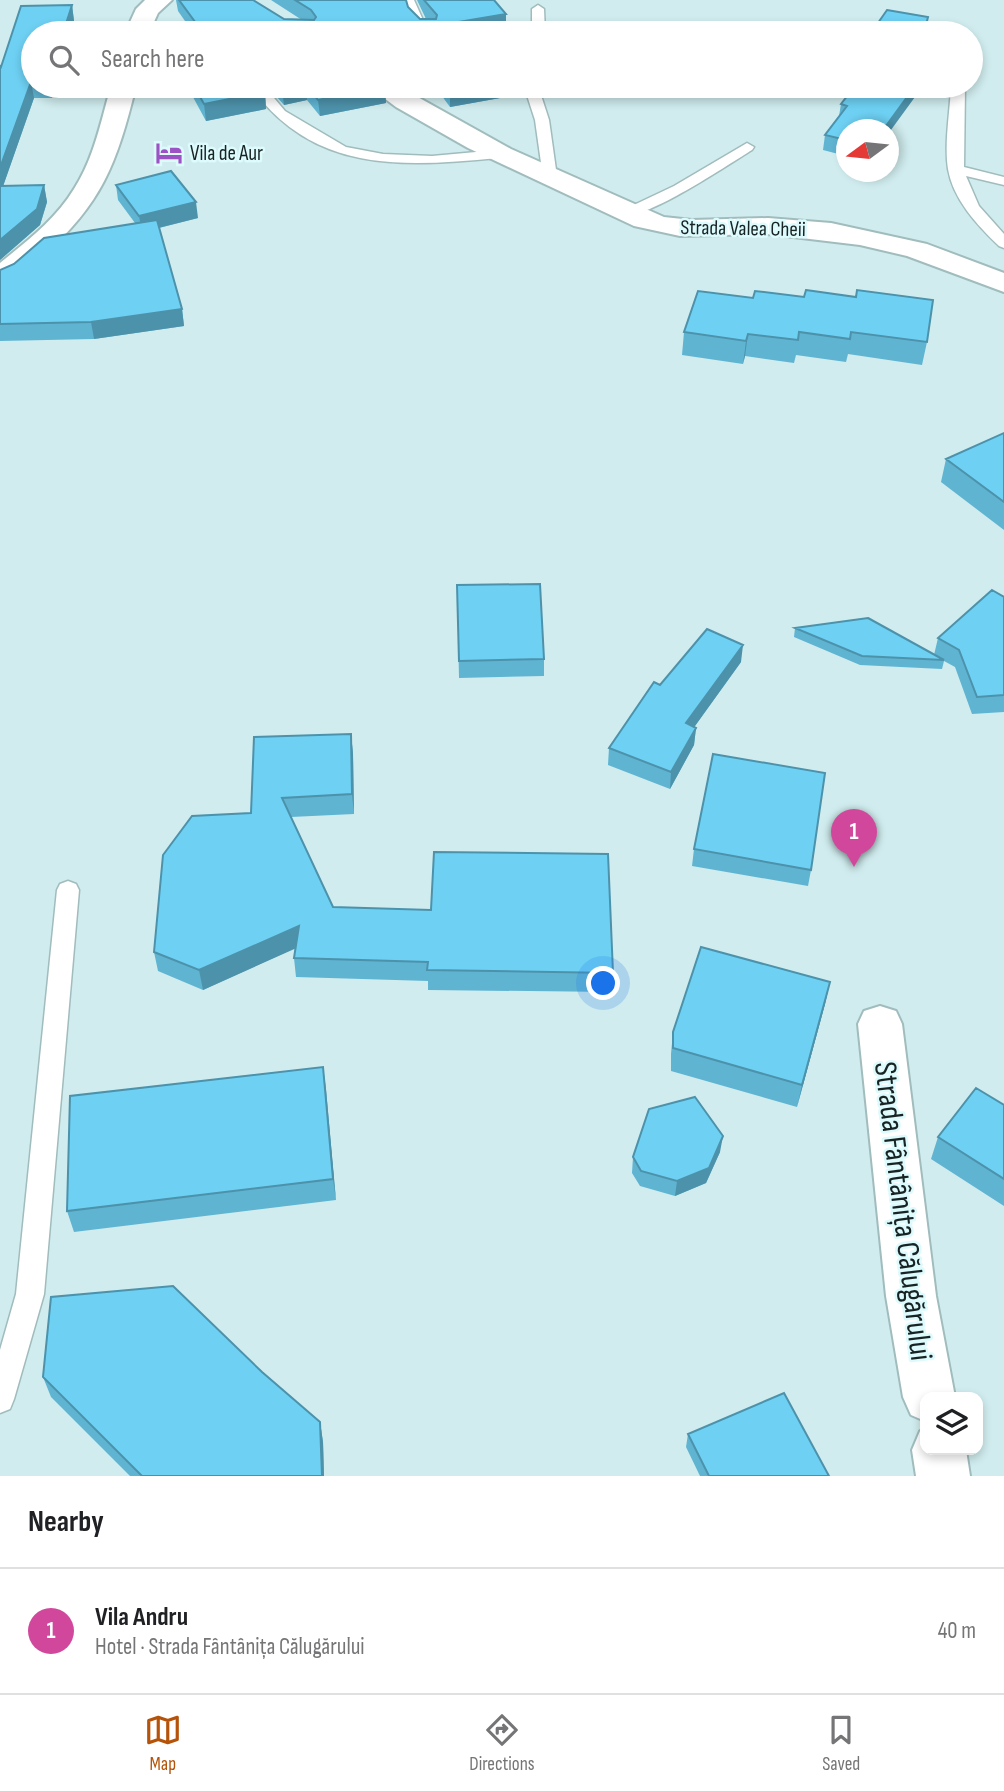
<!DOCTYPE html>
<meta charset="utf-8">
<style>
:root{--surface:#fff;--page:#f6f6f6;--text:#202124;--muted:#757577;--line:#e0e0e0;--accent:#b45309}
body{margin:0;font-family:"Sofia Sans Condensed",sans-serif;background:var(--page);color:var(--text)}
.controls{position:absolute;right:21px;bottom:21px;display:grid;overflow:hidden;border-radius:14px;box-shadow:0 4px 10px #0003}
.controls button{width:63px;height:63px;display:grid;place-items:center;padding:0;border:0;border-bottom:2px solid var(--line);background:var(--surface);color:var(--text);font:35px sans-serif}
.compass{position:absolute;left:836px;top:119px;width:63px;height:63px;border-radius:50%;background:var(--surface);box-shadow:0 4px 10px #0003;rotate:255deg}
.you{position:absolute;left:604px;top:984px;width:24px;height:24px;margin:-18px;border:5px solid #fff;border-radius:50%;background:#1a73e8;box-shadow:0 0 0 10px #1a73e833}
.badge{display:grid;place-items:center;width:46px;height:46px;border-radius:50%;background:var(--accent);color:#fff;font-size:23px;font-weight:700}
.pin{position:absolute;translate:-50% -58px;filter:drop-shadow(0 2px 4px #0008)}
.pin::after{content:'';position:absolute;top:37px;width:24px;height:21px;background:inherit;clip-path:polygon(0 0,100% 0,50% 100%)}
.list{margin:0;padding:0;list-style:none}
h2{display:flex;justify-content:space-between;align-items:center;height:91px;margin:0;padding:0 28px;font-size:30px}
h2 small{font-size:23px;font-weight:400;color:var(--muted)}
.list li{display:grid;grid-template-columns:46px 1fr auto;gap:21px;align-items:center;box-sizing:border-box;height:126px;padding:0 28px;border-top:2px solid var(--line)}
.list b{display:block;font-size:26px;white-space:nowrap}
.list p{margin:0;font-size:23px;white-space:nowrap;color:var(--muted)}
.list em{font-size:23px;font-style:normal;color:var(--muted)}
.icon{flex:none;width:38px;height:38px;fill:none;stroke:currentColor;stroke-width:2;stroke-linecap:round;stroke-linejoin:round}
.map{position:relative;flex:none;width:1004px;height:1476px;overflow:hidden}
.search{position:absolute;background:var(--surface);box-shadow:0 4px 10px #0003;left:21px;right:21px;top:21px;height:77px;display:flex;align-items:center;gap:18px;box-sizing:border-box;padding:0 24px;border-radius:38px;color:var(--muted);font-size:26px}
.sheet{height:217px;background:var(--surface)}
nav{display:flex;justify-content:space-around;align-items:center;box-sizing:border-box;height:98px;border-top:2px solid var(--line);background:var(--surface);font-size:19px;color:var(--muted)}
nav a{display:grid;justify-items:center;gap:4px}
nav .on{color:var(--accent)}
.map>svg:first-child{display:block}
</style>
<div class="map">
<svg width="1004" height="1476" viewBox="0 0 1004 1476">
<rect width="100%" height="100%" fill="#d0ecee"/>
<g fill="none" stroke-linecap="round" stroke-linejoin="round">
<g stroke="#a1bcbd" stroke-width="3">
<path id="service" d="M 406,0 L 414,0 L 423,20 L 435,33 L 422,33 L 411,22 L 404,3 Z
M 538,5 L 544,9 L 545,33 L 532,33 L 532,9 Z
M 250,86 L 264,86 L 285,111 L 346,147 L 383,154 L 432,156 L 498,150 L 505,154 L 498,158 C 401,167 314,174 250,86 Z
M 524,86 L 538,86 L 549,120 L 557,177 L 555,180 L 550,181 L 543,177 L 535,120 Z
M 951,86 L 965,86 L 964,167 L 1004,177 L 1004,185 L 966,176 L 979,206 L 1004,234 L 1004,248 L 999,246 C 977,225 953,199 948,169 C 944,144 950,112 951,86 Z
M 747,143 L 754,147 L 752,150 C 729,164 645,221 622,215 L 619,212 L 674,186 Z
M 68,881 L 76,884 L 79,890 L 44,1294 L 14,1399 L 10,1409 L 0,1413 L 0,1350 L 16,1294 L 57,890 L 60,884 Z"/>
</g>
<g stroke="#a1bcbd" stroke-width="4">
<path id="minor" d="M 145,0 L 172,0 L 158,13 L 149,33 L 125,33 L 136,9 Z
M 111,86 L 136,86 C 117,163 102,205 40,258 C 28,269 16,282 0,286 L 0,263 C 27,241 56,219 74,189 C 94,158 101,121 111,86 Z
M 368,86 L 398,86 L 511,149 L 664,217 L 692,220 L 768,218 L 831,223 L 927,244 L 1004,273 L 1004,292 L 907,256 L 860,245 L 768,234 L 680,236 L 634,226 L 468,148 L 396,107 Z
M 880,1006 L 896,1011 L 902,1024 L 936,1296 L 955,1397 L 925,1397 L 925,1421 L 911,1415 L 903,1397 L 886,1296 L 858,1024 L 864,1011 Z
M 925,1429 L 925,1450 L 966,1450 L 970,1476 L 916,1476 L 912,1450 L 920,1431 Z"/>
</g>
<use href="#service" fill="#fff" fill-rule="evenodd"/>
<use href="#minor" fill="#fff" fill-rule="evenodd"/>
</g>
<path fill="#5fb4d2" d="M 176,0 L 253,0 L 284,19 L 302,20 L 271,0 L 406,0 L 408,7 L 420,19 L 426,19 L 417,0 L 494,0 L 506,30 L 192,31 L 178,11 Z
M 72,5 L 74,21 L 70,33 L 33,33 L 33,86 L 55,86 L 52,98 L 34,98 L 3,186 L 44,185 L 47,202 L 40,225 L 0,260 L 0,66 L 1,67 L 21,6 Z
M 187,86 L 259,86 L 265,92 L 266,109 L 206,121 Z
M 267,86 L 384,86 L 386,103 L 320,116 L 307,100 L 284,105 Z
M 402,86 L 500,86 L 500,98 L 450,107 L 439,92 L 421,96 Z
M 855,86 L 846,130 L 846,156 L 823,150 L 825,135 L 839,116 L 841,104 Z
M 116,185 L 198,218 L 159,228 L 182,309 L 184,326 L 94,339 L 0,341 L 0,270 L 135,223 L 118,200 Z
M 753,298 L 927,342 L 922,365 L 848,354 L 846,362 L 796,355 L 794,363 L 745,356 L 743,364 L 682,355 L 684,332 Z
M 1004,433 L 1004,530 L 941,482 L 946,459 Z
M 457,585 L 544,659 L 544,676 L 459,678 Z
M 1004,597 L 1004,712 L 972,714 L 955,667 L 944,661 L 942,669 L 860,665 L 794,637 L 795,628 L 934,655 L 938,638 Z
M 741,662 L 694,727 L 696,728 L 694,745 L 670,789 L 608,765 L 609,748 L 660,685 Z
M 351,734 L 353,754 L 354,814 L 291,817 L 333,907 L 613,973 L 611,992 L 428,990 L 428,981 L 296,977 L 294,958 L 295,948 L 203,990 L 158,971 L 154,952 L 251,813 Z
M 694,849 L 811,870 L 808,886 L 692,866 Z
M 830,982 L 825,1004 L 797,1107 L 671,1071 L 671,1054 L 673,1032 Z
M 323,1067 L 336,1200 L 74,1232 L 67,1211 Z
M 1004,1105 L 1004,1206 L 931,1159 L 938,1137 Z
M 720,1152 L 706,1183 L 675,1196 L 640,1186 L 632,1173 L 633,1157 Z
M 262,1372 L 320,1422 L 323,1442 L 324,1476 L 130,1476 L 51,1397 L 43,1377 Z
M 688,1434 L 829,1476 L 700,1476 L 686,1447 Z"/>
<path fill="#4d92ab" d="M 72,5 L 74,21 L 70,33 L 63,33 Z
M 506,14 L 506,30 L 485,33 L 454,33 L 453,23 Z
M 31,82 L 34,98 L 0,195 L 0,168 Z
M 49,86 L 55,86 L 52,98 Z
M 297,86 L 306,86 L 307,100 L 284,105 L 282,89 Z
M 385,86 L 386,103 L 320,116 L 318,100 Z
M 420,86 L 439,86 L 439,92 L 421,96 Z
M 476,86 L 500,86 L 500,98 L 450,107 L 450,90 Z
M 915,86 L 923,86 L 888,134 L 888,130 L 883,130 Z
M 265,92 L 266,109 L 206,121 L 204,104 Z
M 44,185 L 47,202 L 40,225 L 0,260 L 0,240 Z
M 196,202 L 198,218 L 142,232 L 139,216 Z
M 182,309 L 184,326 L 94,339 L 91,322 Z
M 748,334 L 745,356 L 743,364 L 746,341 Z
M 743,645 L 741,662 L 685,740 L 686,723 Z
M 696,728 L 694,745 L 670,789 L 671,772 Z
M 351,734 L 353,754 L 354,814 L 352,794 Z
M 299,926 L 301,946 L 203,990 L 199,970 Z
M 830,982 L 825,1004 L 797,1107 L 802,1085 Z
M 323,1067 L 326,1089 L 336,1200 L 333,1179 Z
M 723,1136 L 720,1152 L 706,1183 L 675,1196 L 677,1181 Z
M 320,1422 L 323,1442 L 324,1476 L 322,1476 Z"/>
<path fill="#6ed1f4" stroke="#4d92ab" stroke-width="2" d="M 179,0 L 253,0 L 284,19 L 314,20 L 316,17 L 311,10 L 295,0 L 406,0 L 408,7 L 420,19 L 436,19 L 437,15 L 424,0 L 494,0 L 506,14 L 453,23 L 462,33 L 179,33 L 201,30 Z
M 72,5 L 63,33 L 33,33 L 33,82 L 31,82 L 0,168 L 0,66 L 1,67 L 21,6 Z
M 887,10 L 928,17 L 924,33 L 871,33 Z
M 194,86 L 259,86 L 265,92 L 204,104 Z
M 279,86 L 297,86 L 282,89 Z
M 307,86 L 385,86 L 318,100 Z
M 446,86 L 476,86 L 450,90 Z
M 855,86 L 915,86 L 883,130 L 846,130 L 846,140 L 825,135 L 847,106 L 841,104 Z
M 171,171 L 196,202 L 139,216 L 116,185 Z
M 44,185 L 37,209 L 0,240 L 0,186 Z
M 157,220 L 182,309 L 91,322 L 0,324 L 0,270 L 14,264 L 44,238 Z
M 806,290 L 856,297 L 857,290 L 933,300 L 927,342 L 851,332 L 850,339 L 799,332 L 798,340 L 748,334 L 746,341 L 684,332 L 698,291 L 753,298 L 755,291 L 804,297 Z
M 1004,433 L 1004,502 L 946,459 Z
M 540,584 L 544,659 L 459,661 L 457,585 Z
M 992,590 L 1004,597 L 1004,695 L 977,697 L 959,650 L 938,638 Z
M 868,618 L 944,660 L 862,656 L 795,628 Z
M 707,629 L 743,645 L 686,723 L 696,728 L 671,772 L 609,748 L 654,682 L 660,685 Z
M 351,734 L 352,794 L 282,798 L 333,907 L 431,910 L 434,852 L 608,854 L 613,973 L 427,970 L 428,962 L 294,958 L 299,926 L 199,970 L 154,952 L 163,855 L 192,816 L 251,813 L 254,737 Z
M 713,754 L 825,773 L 811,870 L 694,849 Z
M 701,947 L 830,982 L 802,1085 L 673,1048 L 673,1032 Z
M 323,1067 L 333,1179 L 67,1211 L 70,1096 Z
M 976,1088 L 1004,1105 L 1004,1179 L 938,1137 Z
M 695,1097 L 723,1136 L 709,1168 L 677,1181 L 641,1171 L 633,1157 L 649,1109 Z
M 173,1286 L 262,1372 L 320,1422 L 322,1476 L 142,1476 L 43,1377 L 51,1297 Z
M 784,1393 L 829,1476 L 709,1476 L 688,1434 Z"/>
<defs>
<g id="hotel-bare" transform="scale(2.1)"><path d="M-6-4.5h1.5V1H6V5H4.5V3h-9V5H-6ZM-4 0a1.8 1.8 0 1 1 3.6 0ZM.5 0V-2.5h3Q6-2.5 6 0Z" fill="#9c52c4" stroke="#ddfafc" stroke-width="2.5" paint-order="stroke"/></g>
</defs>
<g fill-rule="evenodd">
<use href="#hotel-bare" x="169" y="153"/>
</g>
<g text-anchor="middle" stroke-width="5" stroke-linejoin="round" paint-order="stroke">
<g font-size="21" fill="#182323" stroke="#ddfafc" text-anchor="start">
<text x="190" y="160">Vila de Aur</text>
</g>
<g font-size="21" fill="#182323" stroke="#ddfafc">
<text transform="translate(743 228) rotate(1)" y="7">Strada Valea Cheii</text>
</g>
<g font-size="32" fill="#182323" stroke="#ddfafc">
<text transform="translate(904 1211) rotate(83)" y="11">Strada Fântânița Călugărului</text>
</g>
</g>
</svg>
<div class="controls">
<button><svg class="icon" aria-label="layers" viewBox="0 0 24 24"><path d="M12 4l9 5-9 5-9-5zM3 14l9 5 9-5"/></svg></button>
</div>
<svg class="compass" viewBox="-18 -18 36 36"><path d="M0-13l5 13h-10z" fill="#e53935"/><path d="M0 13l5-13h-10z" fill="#757577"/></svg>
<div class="you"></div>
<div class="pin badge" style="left:854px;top:867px;background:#d1479c">1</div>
<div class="search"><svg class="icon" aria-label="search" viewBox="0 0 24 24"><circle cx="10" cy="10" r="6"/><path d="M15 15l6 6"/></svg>Search here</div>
</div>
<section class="sheet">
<h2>Nearby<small></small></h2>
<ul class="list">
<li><span class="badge" style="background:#d1479c">1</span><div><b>Vila Andru</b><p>Hotel · Strada Fântânița Călugărului</p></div><em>40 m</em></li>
</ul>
</section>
<nav>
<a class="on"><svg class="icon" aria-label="map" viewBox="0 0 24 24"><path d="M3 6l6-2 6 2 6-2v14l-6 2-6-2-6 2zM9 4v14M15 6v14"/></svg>Map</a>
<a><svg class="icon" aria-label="directions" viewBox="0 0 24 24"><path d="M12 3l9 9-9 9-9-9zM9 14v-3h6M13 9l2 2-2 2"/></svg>Directions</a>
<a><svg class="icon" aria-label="saved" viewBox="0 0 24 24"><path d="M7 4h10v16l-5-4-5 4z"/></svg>Saved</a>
</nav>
